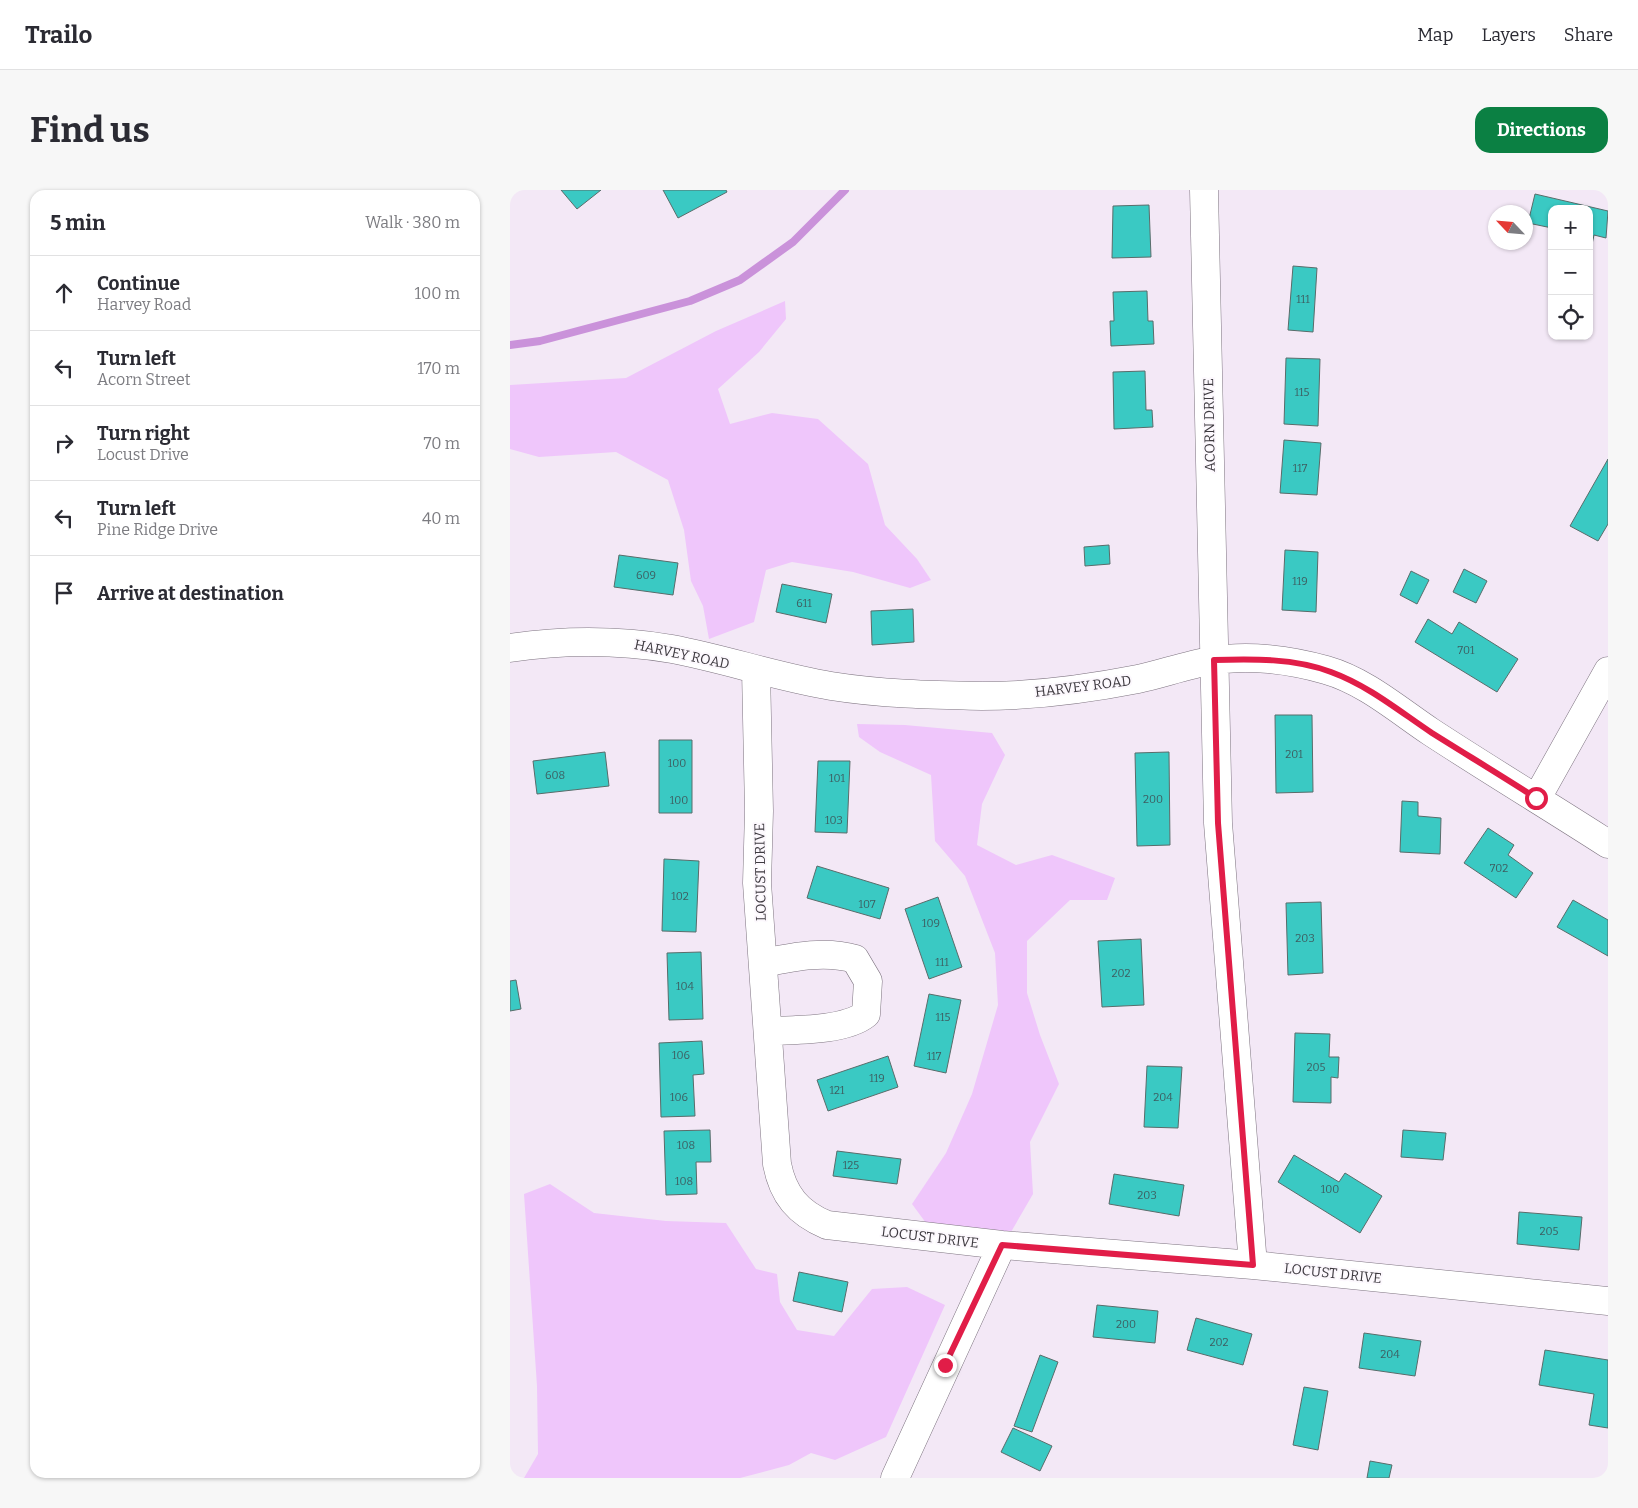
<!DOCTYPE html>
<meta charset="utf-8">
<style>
:root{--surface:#fff;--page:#f7f7f7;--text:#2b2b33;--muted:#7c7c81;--line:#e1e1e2;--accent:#0b8043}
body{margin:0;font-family:Bitter,serif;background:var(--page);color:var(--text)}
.controls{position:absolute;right:15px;top:15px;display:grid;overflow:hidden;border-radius:10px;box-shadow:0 1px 4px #0004}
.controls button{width:45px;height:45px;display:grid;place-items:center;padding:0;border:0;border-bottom:1px solid var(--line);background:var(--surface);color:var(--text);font:25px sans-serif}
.compass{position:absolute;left:978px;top:15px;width:45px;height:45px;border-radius:50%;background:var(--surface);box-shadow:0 1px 4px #0004;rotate:296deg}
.stop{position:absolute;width:15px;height:15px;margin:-11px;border:4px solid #e11d48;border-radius:50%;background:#fff}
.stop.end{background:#e11d48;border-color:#fff;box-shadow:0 1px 5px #0008}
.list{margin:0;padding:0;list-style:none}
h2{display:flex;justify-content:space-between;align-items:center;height:65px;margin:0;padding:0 20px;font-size:21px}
h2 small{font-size:16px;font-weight:400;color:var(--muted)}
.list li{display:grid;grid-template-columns:32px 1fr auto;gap:15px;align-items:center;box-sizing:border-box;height:75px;padding:0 20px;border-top:1px solid var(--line)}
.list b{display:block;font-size:19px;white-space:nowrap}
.list p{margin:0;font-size:16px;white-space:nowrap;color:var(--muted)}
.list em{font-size:16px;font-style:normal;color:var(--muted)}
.icon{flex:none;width:28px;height:28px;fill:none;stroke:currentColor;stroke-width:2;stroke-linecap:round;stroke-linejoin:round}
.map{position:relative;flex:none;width:1098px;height:1288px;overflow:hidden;border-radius:15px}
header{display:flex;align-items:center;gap:30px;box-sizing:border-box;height:70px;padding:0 25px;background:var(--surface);border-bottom:1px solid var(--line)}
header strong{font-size:24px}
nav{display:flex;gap:28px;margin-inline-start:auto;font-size:18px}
.intro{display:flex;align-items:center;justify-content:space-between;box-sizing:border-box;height:120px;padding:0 30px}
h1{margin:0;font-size:35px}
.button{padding:12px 22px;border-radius:15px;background:var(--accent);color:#fff;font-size:18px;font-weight:700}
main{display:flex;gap:30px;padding:0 30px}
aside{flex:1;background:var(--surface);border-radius:15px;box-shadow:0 1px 4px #0004}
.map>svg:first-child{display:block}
</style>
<header>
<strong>Trailo</strong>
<nav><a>Map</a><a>Layers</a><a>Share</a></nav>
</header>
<div class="intro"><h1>Find us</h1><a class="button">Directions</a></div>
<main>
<aside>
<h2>5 min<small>Walk · 380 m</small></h2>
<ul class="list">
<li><svg class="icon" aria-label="ahead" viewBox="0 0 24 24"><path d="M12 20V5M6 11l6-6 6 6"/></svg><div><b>Continue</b><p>Harvey Road</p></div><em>100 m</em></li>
<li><svg class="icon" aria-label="left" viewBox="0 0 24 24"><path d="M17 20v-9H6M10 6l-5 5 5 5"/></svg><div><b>Turn left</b><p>Acorn Street</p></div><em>170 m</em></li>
<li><svg class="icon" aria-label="right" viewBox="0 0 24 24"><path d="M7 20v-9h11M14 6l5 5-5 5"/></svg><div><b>Turn right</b><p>Locust Drive</p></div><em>70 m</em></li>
<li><svg class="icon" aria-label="left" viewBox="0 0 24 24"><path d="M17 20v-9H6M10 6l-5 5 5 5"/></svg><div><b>Turn left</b><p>Pine Ridge Drive</p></div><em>40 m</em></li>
<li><svg class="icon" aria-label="arrive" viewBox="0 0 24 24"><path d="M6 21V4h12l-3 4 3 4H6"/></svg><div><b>Arrive at destination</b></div></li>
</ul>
</aside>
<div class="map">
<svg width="1098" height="1288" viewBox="0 0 1098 1288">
<rect width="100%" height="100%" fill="#f3e8f6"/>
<path fill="#efc6fb" d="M 275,111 L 276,129 L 249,162 L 208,199 L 220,234 L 262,223 L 308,229 L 358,274 L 375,335 L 407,369 L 421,390 L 400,398 L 343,382 L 282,372 L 256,380 L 244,432 L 199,449 L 193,416 L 181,391 L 174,340 L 158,290 L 106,262 L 29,267 L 0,259 L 0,195 L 116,188 L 206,141 Z
M 347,534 L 395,535 L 482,543 L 495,565 L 472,614 L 467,655 L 506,675 L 542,665 L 605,688 L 597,710 L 560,710 L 517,751 L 517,803 L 530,845 L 549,894 L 520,952 L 523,1004 L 501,1042 L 416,1033 L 402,1014 L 436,963 L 462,904 L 488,815 L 485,763 L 455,686 L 425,651 L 421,585 L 370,562 L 349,547 Z
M 40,994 L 84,1023 L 156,1031 L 216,1033 L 246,1079 L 267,1084 L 270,1112 L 287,1140 L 324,1146 L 362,1099 L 397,1097 L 435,1115 L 376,1247 L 325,1270 L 301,1263 L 279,1275 L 230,1288 L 14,1288 L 28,1264 L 27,1196 L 14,1004 Z"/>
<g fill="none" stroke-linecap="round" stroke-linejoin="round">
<path stroke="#ca92da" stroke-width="8" d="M 0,155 L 30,151 L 180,111 L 230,90 L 283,52 L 335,0"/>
</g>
<path fill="#3ac9c3" stroke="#596c6a" d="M 51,0 L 91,0 L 67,19 Z
M 153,0 L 216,0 L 217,2 L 168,28 Z
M 1025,4 L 1098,21 L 1096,48 L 1084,45 L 1081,59 L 1079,58 L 1079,19 L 1042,19 L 1042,38 L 1018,33 Z
M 639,15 L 641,67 L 602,68 L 603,16 Z
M 783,76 L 807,78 L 803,142 L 778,140 Z
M 637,101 L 638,131 L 643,131 L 644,154 L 601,156 L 600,131 L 604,131 L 603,102 Z
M 776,168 L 810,169 L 808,236 L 774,234 Z
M 635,181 L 636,220 L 642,220 L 643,237 L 604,239 L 603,182 Z
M 774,250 L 811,253 L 807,305 L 770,303 Z
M 1098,269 L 1098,334 L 1088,351 L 1060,336 Z
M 599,355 L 600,374 L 575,376 L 574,357 Z
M 775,360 L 808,362 L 806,422 L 772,420 Z
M 109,365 L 168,373 L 163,405 L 104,397 Z
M 954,379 L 977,391 L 966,413 L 943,402 Z
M 901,381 L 919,390 L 907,414 L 890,405 Z
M 272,394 L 322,404 L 316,433 L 266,422 Z
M 403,419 L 404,452 L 362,455 L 361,421 Z
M 918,429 L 942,444 L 949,432 L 1008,469 L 987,502 L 905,452 Z
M 765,525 L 802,525 L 803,602 L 766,603 Z
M 149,550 L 182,550 L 182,623 L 149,623 Z
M 95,562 L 99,596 L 27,604 L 23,571 Z
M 659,562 L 660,655 L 627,656 L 625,563 Z
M 308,571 L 340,571 L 337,643 L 305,642 Z
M 892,611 L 908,612 L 908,626 L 931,628 L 930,664 L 890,662 Z
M 978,638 L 1004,655 L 998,665 L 1023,683 L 1006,708 L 954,673 Z
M 154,669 L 189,671 L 186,742 L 152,741 Z
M 307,676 L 379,698 L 370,729 L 297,708 Z
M 428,707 L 452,777 L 419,789 L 395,719 Z
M 1063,710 L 1098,730 L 1098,766 L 1047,737 Z
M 811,712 L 813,783 L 778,785 L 776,713 Z
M 631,749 L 634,815 L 592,817 L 588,751 Z
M 191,762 L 193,829 L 159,830 L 157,763 Z
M 6,790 L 11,819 L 0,821 L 0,791 Z
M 419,804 L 451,810 L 436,883 L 404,876 Z
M 785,843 L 820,844 L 819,867 L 829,867 L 828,888 L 821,887 L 821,913 L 783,912 Z
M 192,851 L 194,884 L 183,885 L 185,926 L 151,927 L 149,853 Z
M 378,866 L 388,897 L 318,921 L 307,890 Z
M 637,876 L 672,877 L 668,938 L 634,937 Z
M 200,940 L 201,972 L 186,972 L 187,1004 L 156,1005 L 154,941 Z
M 893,940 L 936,943 L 933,970 L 891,967 Z
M 327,961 L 391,969 L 387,994 L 323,986 Z
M 784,965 L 829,992 L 835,983 L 872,1006 L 850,1043 L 768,992 Z
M 604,984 L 674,995 L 669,1026 L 599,1014 Z
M 1009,1022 L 1072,1027 L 1069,1060 L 1007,1054 Z
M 289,1082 L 338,1092 L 332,1122 L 283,1111 Z
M 587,1115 L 648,1121 L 645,1153 L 583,1147 Z
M 686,1128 L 742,1144 L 733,1175 L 677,1160 Z
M 854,1143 L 911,1151 L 905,1186 L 849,1178 Z
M 1035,1160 L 1098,1170 L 1098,1238 L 1079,1235 L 1084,1204 L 1029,1195 Z
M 530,1165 L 548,1172 L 522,1242 L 504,1236 Z
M 794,1197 L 818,1201 L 808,1260 L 783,1255 Z
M 503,1238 L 542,1256 L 530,1281 L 491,1262 Z
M 860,1271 L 882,1275 L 879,1288 L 857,1288 Z"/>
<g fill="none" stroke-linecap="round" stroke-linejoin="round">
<g stroke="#7e7480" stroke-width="29">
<path id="minor" d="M 694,0 L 708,633 L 743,1075
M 0,458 C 54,450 108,450 162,459 C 215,469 267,487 321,496 C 371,504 421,505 472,506 C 523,506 577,499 628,489 C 652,484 676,475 701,471 C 738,464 781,470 816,480 C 855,491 888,520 921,542 C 979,580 1039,616 1098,654
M 246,480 L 249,621 L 247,693 L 267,974 C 273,1005 288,1023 317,1035 L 492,1055 L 743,1075 L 1098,1111
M 1027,608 L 1098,481
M 253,773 C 283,767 315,760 345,769 L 358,791 L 356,824 C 335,841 285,840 258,841
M 385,1288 L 492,1055"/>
</g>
<use href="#minor" stroke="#fff" stroke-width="28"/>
</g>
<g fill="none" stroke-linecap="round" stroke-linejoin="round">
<path stroke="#e11d48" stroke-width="6" d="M 435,1175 L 492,1055 L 743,1075 L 708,633 L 704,470 C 743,469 784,468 821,482 C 859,496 889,521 922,543 C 957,565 992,586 1026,608"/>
</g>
<g text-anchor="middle" stroke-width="4" stroke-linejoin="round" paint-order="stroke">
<g font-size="11" fill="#3d5e61">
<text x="793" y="113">111</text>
<text x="792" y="206">115</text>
<text x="790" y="282">117</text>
<text x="136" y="389">609</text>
<text x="790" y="395">119</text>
<text x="294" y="417">611</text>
<text x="956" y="464">701</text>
<text x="784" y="568">201</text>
<text x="167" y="577">100</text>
<text x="45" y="589">608</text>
<text x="327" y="592">101</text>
<text x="643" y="613">200</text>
<text x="169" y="614">100</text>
<text x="324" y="634">103</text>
<text x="989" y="682">702</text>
<text x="170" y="710">102</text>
<text x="357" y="718">107</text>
<text x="421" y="737">109</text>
<text x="795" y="752">203</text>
<text x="432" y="776">111</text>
<text x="611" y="787">202</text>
<text x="175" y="800">104</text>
<text x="433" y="831">115</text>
<text x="171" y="869">106</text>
<text x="424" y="870">117</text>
<text x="806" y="881">205</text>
<text x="367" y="892">119</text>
<text x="327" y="904">121</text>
<text x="169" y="911">106</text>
<text x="653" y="911">204</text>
<text x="176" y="959">108</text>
<text x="341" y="979">125</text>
<text x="174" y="995">108</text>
<text x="820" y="1003">100</text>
<text x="637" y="1009">203</text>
<text x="1039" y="1045">205</text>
<text x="616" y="1138">200</text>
<text x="709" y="1156">202</text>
<text x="880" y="1168">204</text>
</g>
<g font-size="14" fill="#3e3a40" stroke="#fcf8fd">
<text transform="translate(699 235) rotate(-91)" y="5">ACORN DRIVE</text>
<text transform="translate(172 464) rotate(12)" y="5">HARVEY ROAD</text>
<text transform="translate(573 496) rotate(-7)" y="5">HARVEY ROAD</text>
<text transform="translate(250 682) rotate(-91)" y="5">LOCUST DRIVE</text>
<text transform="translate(420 1047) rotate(7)" y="5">LOCUST DRIVE</text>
<text transform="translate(823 1083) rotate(6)" y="5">LOCUST DRIVE</text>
</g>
</g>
</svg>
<div class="controls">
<button>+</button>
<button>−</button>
<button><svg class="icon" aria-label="locate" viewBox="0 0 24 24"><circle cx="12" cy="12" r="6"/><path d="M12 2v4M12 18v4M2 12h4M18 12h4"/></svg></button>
</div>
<svg class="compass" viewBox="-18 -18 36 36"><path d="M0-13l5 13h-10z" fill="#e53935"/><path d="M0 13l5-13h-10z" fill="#7c7c81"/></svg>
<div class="stop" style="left:1026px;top:608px"></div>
<div class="stop end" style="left:435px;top:1175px"></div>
</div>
</main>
